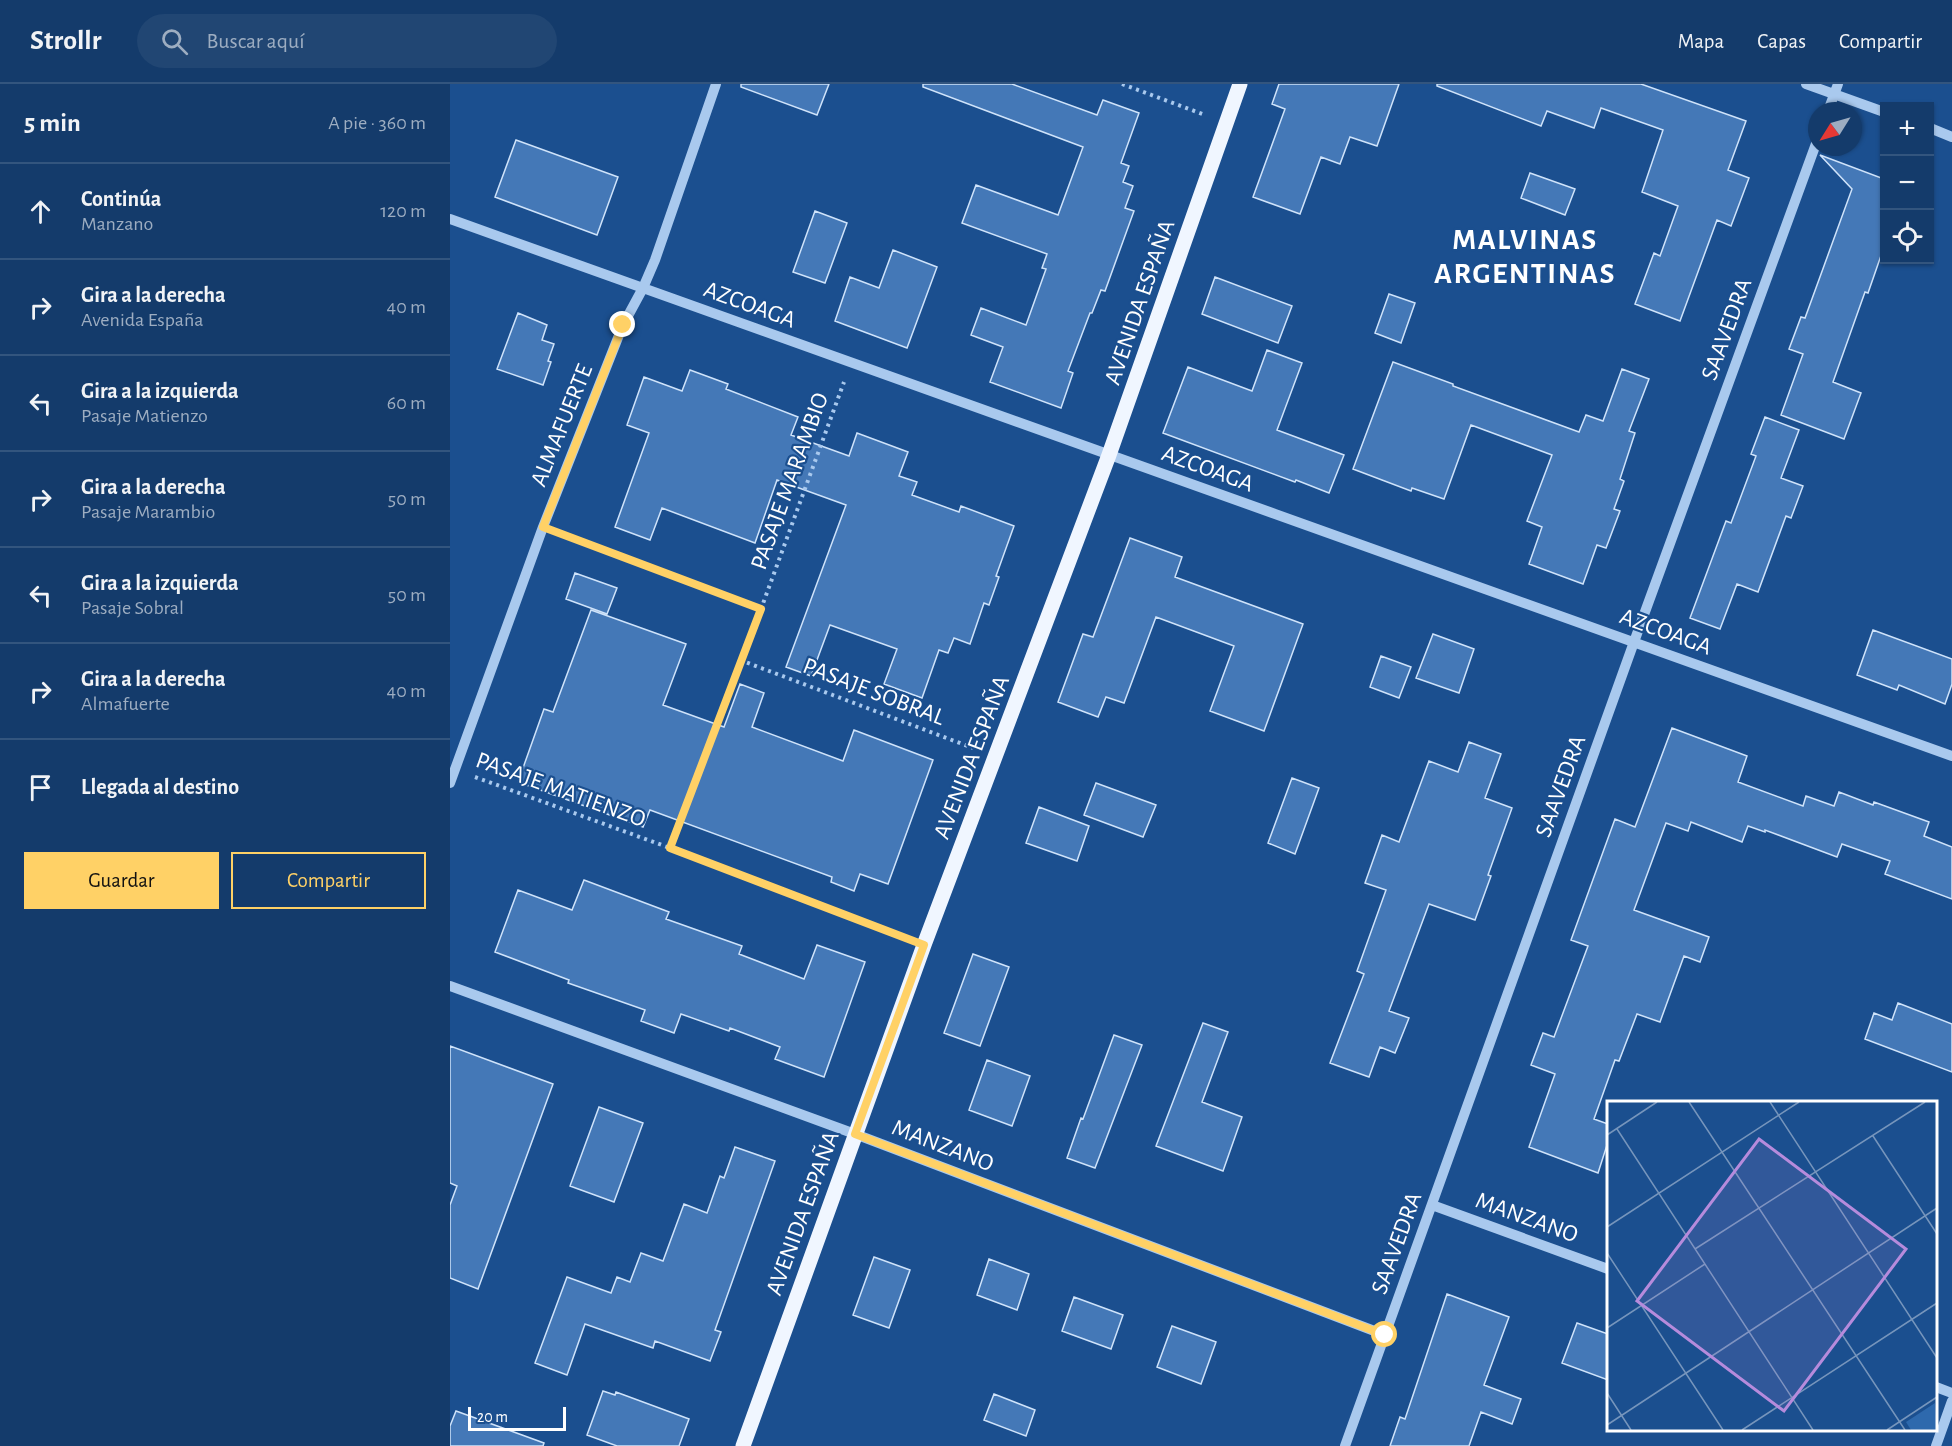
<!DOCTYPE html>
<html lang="es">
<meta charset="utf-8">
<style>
:root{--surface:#143b6b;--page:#214673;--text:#f1f3f6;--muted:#9dadc1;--line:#33557e;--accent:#ffd166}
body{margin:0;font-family:"Alegreya Sans",sans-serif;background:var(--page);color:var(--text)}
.controls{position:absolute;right:18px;top:18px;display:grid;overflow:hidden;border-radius:0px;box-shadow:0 2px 4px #0004}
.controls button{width:54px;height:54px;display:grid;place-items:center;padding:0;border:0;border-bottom:2px solid var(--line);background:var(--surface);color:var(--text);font:30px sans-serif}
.compass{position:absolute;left:1358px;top:18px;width:54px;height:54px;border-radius:50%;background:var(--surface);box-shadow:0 2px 4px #0004;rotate:233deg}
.scale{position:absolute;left:18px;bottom:15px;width:98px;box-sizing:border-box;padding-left:6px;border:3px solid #fff;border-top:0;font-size:16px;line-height:21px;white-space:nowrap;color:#fff;-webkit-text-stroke:4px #1b4f8f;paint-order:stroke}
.stop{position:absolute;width:18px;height:18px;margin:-14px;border:4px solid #ffd166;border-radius:50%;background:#fff}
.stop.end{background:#ffd166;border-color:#fff;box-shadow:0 2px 6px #0008}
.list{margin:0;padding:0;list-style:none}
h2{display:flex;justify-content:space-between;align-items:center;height:78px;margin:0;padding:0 24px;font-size:26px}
h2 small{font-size:20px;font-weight:400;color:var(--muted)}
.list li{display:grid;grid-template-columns:39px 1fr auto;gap:18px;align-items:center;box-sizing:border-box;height:96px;padding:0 24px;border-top:2px solid var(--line)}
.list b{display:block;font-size:22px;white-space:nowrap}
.list p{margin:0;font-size:20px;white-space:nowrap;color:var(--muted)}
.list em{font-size:20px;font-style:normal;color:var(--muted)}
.actions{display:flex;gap:12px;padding:18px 24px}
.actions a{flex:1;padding:14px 0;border:2px solid var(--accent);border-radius:0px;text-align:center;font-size:21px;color:var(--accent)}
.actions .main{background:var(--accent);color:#111}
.icon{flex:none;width:33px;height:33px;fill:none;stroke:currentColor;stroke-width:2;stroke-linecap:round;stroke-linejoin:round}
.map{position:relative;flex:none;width:1502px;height:1362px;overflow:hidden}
header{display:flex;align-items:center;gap:36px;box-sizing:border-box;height:84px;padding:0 30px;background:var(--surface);border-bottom:2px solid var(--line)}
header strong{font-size:28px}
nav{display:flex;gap:33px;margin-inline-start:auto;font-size:21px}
.search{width:420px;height:54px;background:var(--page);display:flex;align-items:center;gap:15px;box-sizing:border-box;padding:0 21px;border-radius:33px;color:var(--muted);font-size:22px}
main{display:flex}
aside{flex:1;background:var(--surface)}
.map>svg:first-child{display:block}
</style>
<header>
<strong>Strollr</strong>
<div class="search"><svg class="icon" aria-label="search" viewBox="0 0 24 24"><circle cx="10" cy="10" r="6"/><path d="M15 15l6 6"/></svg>Buscar aquí</div>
<nav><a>Mapa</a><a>Capas</a><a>Compartir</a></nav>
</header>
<main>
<aside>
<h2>5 min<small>A pie · 360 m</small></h2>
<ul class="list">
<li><svg class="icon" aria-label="ahead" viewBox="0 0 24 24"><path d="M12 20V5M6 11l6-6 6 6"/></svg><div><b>Continúa</b><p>Manzano</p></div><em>120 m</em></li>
<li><svg class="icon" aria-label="right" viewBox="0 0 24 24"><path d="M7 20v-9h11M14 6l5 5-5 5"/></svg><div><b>Gira a la derecha</b><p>Avenida España</p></div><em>40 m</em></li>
<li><svg class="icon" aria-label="left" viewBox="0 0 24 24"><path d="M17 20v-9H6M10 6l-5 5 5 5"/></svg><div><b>Gira a la izquierda</b><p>Pasaje Matienzo</p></div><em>60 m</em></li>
<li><svg class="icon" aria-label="right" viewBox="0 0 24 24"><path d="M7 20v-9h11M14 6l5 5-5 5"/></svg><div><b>Gira a la derecha</b><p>Pasaje Marambio</p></div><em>50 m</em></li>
<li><svg class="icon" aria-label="left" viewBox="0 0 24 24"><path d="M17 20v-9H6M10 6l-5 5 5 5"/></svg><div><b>Gira a la izquierda</b><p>Pasaje Sobral</p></div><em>50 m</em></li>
<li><svg class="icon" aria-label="right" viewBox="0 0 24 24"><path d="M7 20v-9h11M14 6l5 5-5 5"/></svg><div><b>Gira a la derecha</b><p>Almafuerte</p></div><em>40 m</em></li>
<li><svg class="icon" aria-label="arrive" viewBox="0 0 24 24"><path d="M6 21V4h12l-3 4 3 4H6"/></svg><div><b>Llegada al destino</b></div></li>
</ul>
<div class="actions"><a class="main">Guardar</a><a>Compartir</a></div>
</aside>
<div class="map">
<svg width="1502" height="1362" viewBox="0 0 1502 1362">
<rect width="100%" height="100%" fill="#1b4f8f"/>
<path fill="#4478b7" stroke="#cfe3fa" stroke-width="1.5" d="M 291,0 L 379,0 L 367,31 L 291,3 Z
M 473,0 L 562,0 L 647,31 L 653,16 L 689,29 L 671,79 L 679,82 L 673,98 L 683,102 L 675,124 L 684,127 L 655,207 L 651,206 L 642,229 L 640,229 L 618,287 L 623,289 L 611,324 L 540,298 L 553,263 L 521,251 L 531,224 L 576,241 L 596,185 L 592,184 L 597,170 L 512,139 L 526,101 L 608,131 L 633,63 L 473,3 Z
M 829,0 L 949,0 L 927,62 L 900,53 L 890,80 L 871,73 L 850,130 L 803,113 L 835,25 L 822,20 Z
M 987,0 L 1191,0 L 1296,37 L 1278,86 L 1299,94 L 1281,142 L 1267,136 L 1230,237 L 1185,220 L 1204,169 L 1210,172 L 1228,122 L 1192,108 L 1213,46 L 1151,24 L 1144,44 L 1097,27 L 1091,42 L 987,2 Z
M 66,56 L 168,93 L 147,151 L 45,113 Z
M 1370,71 L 1434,95 L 1434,163 L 1418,209 L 1415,208 L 1383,298 L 1411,309 L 1394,355 L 1331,331 L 1353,270 L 1339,265 L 1351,233 L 1355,234 L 1402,105 Z
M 1080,89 L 1125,105 L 1115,131 L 1071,114 Z
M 365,127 L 397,139 L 375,199 L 343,188 Z
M 443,166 L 487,183 L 457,264 L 385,237 L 400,193 L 429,204 Z
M 765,193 L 842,222 L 828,259 L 752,230 Z
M 939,210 L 965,219 L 951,259 L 925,249 Z
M 68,229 L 97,241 L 92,256 L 104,260 L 98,277 L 101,278 L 93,301 L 47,285 Z
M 817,266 L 852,279 L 827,346 L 894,371 L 879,409 L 846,396 L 845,398 L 713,349 L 738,283 L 802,307 Z
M 943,278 L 1003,300 L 1003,302 L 1129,348 L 1136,331 L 1153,337 L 1172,285 L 1199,295 L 1179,347 L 1185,349 L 1170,395 L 1174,397 L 1164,425 L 1170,427 L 1156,464 L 1147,461 L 1133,500 L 1079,480 L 1092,443 L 1077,437 L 1102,371 L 1021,341 L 994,415 L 962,404 L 961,407 L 903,385 Z
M 240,286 L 278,300 L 276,305 L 348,333 L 341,351 L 399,372 L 407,349 L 458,368 L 449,392 L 467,398 L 462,411 L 509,428 L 511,422 L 564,442 L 546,492 L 549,493 L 539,521 L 534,519 L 520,560 L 504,554 L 498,569 L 489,566 L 472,614 L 434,600 L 447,565 L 380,541 L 361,592 L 336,583 L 396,421 L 327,396 L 305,459 L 212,424 L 200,456 L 165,443 L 199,349 L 177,341 L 194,293 L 232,307 Z
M 1315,333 L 1349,346 L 1331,394 L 1353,402 L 1341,434 L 1336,432 L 1308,508 L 1287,500 L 1270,545 L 1240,534 L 1276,437 L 1281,439 L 1306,372 L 1301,370 Z
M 680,454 L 732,473 L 725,493 L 853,540 L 814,647 L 760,627 L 784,562 L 706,533 L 674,619 L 656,613 L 648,633 L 608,618 L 633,550 L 643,553 Z
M 125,489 L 167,504 L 157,530 L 116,515 Z
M 141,526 L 236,560 L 213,621 L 274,643 L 290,600 L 314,609 L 302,643 L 393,677 L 404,646 L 483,676 L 438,800 L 410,790 L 404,807 L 381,798 L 382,793 L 200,726 L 193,743 L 68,698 L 94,625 L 103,628 Z
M 1423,546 L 1502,575 L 1502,600 L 1495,620 L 1449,601 L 1447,606 L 1407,591 Z
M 983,550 L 1024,565 L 1009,609 L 966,594 Z
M 931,572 L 961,583 L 949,614 L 920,603 Z
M 1222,644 L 1297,672 L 1288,698 L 1353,722 L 1356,712 L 1384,722 L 1389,708 L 1423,721 L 1424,718 L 1479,738 L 1474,752 L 1502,763 L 1502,815 L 1435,790 L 1440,777 L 1392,760 L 1387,773 L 1315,746 L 1315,748 L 1298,742 L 1292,758 L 1241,738 L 1238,747 L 1216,739 L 1184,826 L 1259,853 L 1250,878 L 1234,872 L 1210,938 L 1187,930 L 1169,977 L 1165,976 L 1144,1035 L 1158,1040 L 1158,1058 L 1148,1089 L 1079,1063 L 1105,990 L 1081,981 L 1093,949 L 1104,953 L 1138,862 L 1121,856 L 1165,735 L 1185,743 Z
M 1019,658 L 1051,670 L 1035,714 L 1062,724 L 1038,791 L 1041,792 L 1025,836 L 979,820 L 939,927 L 959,934 L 945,969 L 930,963 L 919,993 L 880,979 L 914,890 L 907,887 L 936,806 L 915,799 L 932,751 L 949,758 L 979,677 L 1008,688 Z
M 842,694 L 869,704 L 845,770 L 818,759 Z
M 646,699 L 706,721 L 693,753 L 634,731 Z
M 589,723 L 639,742 L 627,777 L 576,759 Z
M 134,796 L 219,828 L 216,835 L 292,862 L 289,870 L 354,895 L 367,861 L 415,878 L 374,993 L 325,975 L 330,963 L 280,944 L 279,947 L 231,930 L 224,949 L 191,937 L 195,926 L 118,899 L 119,896 L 45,868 L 68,806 L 122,826 Z
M 523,870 L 559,883 L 530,962 L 494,949 Z
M 1448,919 L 1502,940 L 1502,988 L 1415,955 L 1424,929 L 1442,936 Z
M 753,939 L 778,948 L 752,1018 L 792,1033 L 773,1087 L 706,1062 Z
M 664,951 L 692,961 L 645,1084 L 617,1074 L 631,1034 L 633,1035 Z
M 0,962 L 103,1000 L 28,1205 L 0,1194 L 0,1121 L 7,1102 L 0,1099 Z
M 537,976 L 580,992 L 562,1042 L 519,1026 Z
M 149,1023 L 193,1039 L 164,1118 L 120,1102 Z
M 285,1063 L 325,1077 L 265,1246 L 271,1248 L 260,1277 L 205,1257 L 203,1264 L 135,1240 L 117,1291 L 85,1279 L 117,1193 L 161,1209 L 167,1193 L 180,1198 L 191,1169 L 213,1177 L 234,1120 L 257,1129 L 270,1092 L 274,1094 Z
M 424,1173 L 460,1186 L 439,1244 L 403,1231 Z
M 539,1175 L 579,1190 L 567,1226 L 527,1211 Z
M 997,1210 L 1059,1233 L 1034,1301 L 1071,1315 L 1062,1340 L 1031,1328 L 1019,1362 L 940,1362 L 950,1333 L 955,1335 Z
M 624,1213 L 673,1231 L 661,1265 L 612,1247 Z
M 1127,1239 L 1158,1250 L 1158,1296 L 1112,1279 Z
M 722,1242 L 766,1258 L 751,1300 L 707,1283 Z
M 153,1307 L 165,1311 L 166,1308 L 239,1335 L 229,1362 L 167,1362 L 137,1351 Z
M 544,1310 L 585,1326 L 576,1352 L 534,1336 Z
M 6,1327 L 94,1359 L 93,1362 L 0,1362 L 0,1342 Z"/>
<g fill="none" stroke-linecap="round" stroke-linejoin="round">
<path stroke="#a9c9ee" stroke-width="4" stroke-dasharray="3 4.5" stroke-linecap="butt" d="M 672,0 L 755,31
M 114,450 L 311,525
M 290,576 L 523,664
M 25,693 L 220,764 L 451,852
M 220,764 L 311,525 L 394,298"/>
<path stroke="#a9c9ee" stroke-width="10" d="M 1356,0 L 1434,28
M 1378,27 L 1388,0
M 1480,44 L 1502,53
M 0,135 L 1502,672
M 0,699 L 93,443 L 173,241 L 193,204 L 205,176 L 266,0
M 0,902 L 405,1050 L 935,1251
M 982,1121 L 1158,1185
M 1486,1303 L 1502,1309
M 895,1362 L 1184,558 L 1367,57
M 1486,1362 L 1502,1317"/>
<path stroke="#f0f6ff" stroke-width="15" d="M 293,1362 L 474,861 L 659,371 L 790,0"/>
</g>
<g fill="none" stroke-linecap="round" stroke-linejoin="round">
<path stroke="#ffd166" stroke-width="8" d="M 173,241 L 93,443 L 311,525 L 220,764 L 474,861 L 405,1050 L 935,1251"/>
</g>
<g text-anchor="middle" stroke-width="4.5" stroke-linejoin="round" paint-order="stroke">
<g font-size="24" fill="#fff" stroke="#1b4f8f">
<text transform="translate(689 218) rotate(-71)" y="8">AVENIDA ESPAÑA</text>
<text transform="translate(300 220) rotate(20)" y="8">AZCOAGA</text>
<text transform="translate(1276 245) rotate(-70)" y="8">SAAVEDRA</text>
<text transform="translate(111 341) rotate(-68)" y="8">ALMAFUERTE</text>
<text transform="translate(758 384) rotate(20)" y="8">AZCOAGA</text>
<text transform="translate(339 397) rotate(-70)" y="8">PASAJE MARAMBIO</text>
<text transform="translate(1216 547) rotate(20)" y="8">AZCOAGA</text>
<text transform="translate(424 607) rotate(21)" y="8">PASAJE SOBRAL</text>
<text transform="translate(521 673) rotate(-69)" y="8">AVENIDA ESPAÑA</text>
<text transform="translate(1110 702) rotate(-70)" y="8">SAAVEDRA</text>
<text transform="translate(111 705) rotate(20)" y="8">PASAJE MATIENZO</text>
<text transform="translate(493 1061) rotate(21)" y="8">MANZANO</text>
<text transform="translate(352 1129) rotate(-70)" y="8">AVENIDA ESPAÑA</text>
<text transform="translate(1077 1133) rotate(20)" y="8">MANZANO</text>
<text transform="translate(946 1159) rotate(-70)" y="8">SAAVEDRA</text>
</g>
<g font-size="30" font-weight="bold" letter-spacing="1.5" fill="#fff" stroke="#1b4f8f">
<text x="1075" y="165">MALVINAS<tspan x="1075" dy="34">ARGENTINAS</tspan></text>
</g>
</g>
<g transform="translate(1157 1017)">
<rect width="330" height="330" fill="#1b4f8f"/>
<path d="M 328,302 L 330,329 L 304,329 L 299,321 Z" fill="#2e69ad"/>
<path fill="none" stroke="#7695bc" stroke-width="1.5" d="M 82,1 L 298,329M 163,1 L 330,257M 10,28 L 206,329M 0,34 L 50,1M 266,35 L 330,133M 0,126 L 192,1M 88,148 L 318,1M 0,152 L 116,329M 0,227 L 98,163M 0,292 L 24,329M 0,324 L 330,107M 135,329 L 330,202M 280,329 L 330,296"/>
<path fill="#b68bdc" fill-opacity="0.15" stroke="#b68bdc" stroke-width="3" d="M 152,38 L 299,148 L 177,310 L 30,200 Z"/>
<rect width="330" height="330" fill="none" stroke="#fff" stroke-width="3"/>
</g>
</svg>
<div class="controls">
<button>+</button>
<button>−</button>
<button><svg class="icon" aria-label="locate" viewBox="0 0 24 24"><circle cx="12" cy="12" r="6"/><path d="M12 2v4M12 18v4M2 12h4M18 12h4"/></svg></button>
</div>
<svg class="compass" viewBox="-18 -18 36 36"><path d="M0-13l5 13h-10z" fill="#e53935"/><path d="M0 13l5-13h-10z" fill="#9dadc1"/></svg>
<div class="scale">20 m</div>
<div class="stop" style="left:935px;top:1251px"></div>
<div class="stop end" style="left:173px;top:241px"></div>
</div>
</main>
